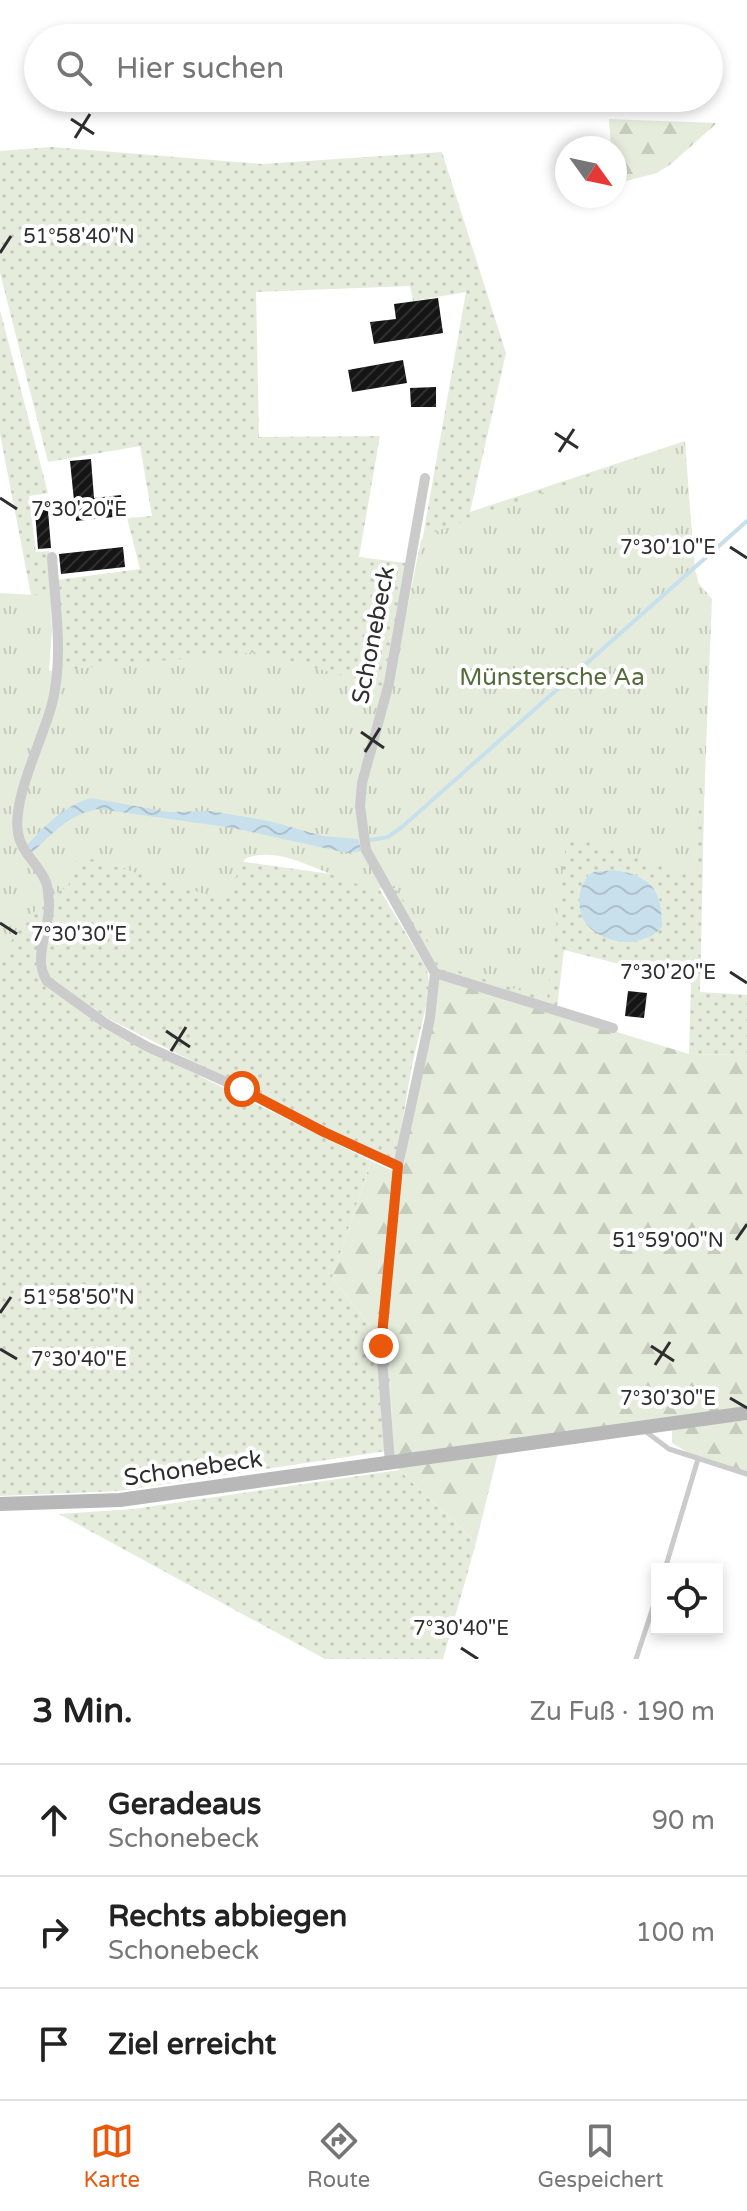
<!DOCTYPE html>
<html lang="de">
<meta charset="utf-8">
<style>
:root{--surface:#fff;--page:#f2f2f2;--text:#222;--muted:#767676;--line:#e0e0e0;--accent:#ea580c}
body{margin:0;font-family:"Varela Round",sans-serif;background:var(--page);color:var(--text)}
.controls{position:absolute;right:24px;bottom:24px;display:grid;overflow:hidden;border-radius:0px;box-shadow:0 4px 12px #0003}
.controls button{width:72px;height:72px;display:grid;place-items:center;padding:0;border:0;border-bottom:2px solid var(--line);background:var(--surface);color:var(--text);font:40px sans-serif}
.compass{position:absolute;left:555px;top:136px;width:72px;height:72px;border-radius:50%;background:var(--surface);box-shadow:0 4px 12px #0003;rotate:123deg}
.stop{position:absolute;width:24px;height:24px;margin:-18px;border:6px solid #ea580c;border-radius:50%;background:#fff}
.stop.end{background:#ea580c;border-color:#fff;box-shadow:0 2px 8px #0008}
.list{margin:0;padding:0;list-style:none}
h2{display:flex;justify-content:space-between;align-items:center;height:104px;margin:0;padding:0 32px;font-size:34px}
h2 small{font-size:26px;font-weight:400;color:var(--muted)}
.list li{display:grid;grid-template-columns:52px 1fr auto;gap:24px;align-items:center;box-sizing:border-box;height:112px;padding:0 32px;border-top:2px solid var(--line)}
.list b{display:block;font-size:30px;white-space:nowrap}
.list p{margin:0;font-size:26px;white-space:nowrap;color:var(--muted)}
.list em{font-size:26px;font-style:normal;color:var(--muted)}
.icon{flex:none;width:44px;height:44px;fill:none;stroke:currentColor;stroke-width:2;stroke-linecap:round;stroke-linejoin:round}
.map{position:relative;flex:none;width:747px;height:1659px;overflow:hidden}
.search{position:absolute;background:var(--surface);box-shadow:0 4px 12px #0003;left:24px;right:24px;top:24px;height:88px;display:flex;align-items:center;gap:20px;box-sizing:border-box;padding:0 28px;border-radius:44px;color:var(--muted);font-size:30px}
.sheet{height:440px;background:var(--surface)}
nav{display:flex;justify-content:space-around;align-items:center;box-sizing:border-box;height:112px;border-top:2px solid var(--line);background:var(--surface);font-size:22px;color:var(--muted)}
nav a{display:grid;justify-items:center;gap:4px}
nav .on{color:var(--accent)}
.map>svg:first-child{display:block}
</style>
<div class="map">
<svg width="747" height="1659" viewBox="0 0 747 1659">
<defs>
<pattern id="grass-dots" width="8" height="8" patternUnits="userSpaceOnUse" patternTransform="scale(2)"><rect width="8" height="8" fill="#e5ecdc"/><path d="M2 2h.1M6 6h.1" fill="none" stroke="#c5cbbd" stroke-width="1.8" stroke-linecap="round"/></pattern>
<pattern id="forest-firs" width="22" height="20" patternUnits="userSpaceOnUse" patternTransform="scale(2)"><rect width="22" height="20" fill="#e5ecdc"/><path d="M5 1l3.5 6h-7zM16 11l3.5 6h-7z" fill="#c5cbbd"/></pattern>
<pattern id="park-tufts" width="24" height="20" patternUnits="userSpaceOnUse" patternTransform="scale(2)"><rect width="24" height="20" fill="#e5ecdc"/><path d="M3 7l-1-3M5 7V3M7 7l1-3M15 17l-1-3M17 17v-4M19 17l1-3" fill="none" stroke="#c5cbbd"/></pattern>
<pattern id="water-waves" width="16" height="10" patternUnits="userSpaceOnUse" patternTransform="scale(2)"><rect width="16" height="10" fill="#c8e0ec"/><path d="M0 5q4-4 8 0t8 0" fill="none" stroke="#acc0cb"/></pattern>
<pattern id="building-hatch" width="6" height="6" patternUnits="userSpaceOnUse" patternTransform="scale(2)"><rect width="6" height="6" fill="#151515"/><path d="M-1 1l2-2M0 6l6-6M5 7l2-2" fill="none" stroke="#2f2f2f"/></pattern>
</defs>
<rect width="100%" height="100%" fill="#fff"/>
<path fill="url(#grass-dots)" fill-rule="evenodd" d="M 52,147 L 262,164 L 442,152 L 506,353 L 470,512 L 685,441 L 694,564 L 401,661 L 466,292 L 413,301 L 410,286 L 256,292 L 259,437 L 380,436 L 359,557 L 406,563 L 385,682 L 367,750 L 55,704 L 56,580 L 140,569 L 127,518 L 152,516 L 140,446 L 48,462 L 0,273 L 0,151 Z
M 0,310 L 48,493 L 29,496 L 36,552 L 49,551 L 51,608 L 33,605 L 0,434 Z
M 696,572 L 708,627 L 700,992 L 747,995 L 747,1055 L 689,1054 L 691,982 L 564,950 L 557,1008 L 441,973 L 369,849 ZM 614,870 C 650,875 663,889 662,927 C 641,945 634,942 608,938 L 588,875 Z
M 68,822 L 223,859 L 374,880 L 427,969 L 430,990 L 412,1065 L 395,1164 L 109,1019 L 50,980 C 36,929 54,871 68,822 Z
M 43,885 L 44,908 L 38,959 L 38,973 L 45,985 L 103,1028 L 371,1161 L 332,1278 L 389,1349 L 393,1450 L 119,1491 L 0,1496 L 0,907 Z
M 399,1470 L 476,1543 L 443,1659 L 325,1659 L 59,1514 L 133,1509 Z"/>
<path fill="url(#forest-firs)" d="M 609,119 L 717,123 L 671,164 L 657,173 L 615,184 L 615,148 L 611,148 Z
M 437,977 L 689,1054 L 747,1055 L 747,1409 L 500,1445 L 476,1543 L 399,1470 L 393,1450 L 389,1349 L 332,1278 L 371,1161 L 402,1175 Z
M 747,1420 L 747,1477 L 698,1459 L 672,1443 L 672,1429 Z"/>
<path fill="url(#park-tufts)" d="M 684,442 L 696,580 L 712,599 L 704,800 L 699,806 L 694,877 L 567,835 L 547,999 L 440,965 L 419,923 L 395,888 C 389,888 382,889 376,888 C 338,885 283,841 245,859 L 224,900 L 92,859 L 74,862 L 68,887 C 39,898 17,932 0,958 L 0,593 L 50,596 L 52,631 L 49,671 L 258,652 L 391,689 L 421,540 L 434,532 Z"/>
<path fill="url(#water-waves)" d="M 91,798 L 169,812 L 211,811 L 269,821 L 323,836 L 358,839 L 362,851 L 347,853 L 233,828 L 99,809 C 69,814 54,832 32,853 L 25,847 C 46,825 62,807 91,798 Z
M 614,870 C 650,875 663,889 662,927 C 645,947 611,946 591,929 C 575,916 575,884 593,872 Z"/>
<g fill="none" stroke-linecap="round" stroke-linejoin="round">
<path stroke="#c8e0ec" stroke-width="4" d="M 365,841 L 388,837 L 402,827 L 747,521"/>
</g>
<path fill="url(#building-hatch)" d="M 438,298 L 443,333 L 374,344 L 370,322 L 396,319 L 394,304 Z
M 403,360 L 407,383 L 352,392 L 348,370 Z
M 436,387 L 436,407 L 411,407 L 410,388 Z
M 91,459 L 94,498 L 121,495 L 123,516 L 76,521 L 70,461 Z
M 47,498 L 51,548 L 38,549 L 34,499 Z
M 123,547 L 125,567 L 61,574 L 59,554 Z
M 628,991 L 647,993 L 644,1018 L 625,1016 Z"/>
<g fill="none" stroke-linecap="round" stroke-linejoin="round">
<path stroke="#cbcbcb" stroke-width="5" d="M 645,1431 L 669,1449 L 747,1474
M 665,1569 L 698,1459
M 636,1659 L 657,1595"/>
<path stroke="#cbcbcb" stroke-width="10" d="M 52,557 C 55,605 64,657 52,704 C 43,739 12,798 18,833 C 21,852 38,864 45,880 C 49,887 48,896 49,904 C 50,930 32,957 47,981 L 105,1023 L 148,1047 L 242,1089 L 324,1132 L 398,1166
M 435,973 L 613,1028
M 390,1463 L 381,1346 L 398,1166 L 430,1018 L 435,973 L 366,850 L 360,806 L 362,783 L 389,683 L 425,478"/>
<path stroke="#b8b8b8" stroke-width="14" d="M 0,1504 L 120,1500 L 747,1413"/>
</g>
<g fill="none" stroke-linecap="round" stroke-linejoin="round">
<path stroke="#ea580c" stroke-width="10" d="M 242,1089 L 324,1132 L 398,1166 L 381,1346"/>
</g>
<path fill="none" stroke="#2e2e2e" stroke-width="3" d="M 71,119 L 94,134M 75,138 L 90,114M 0,253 L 11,236M 555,433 L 578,448M 559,452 L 574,429M 0,498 L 17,509M 730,547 L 747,558M 361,732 L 384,748M 365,752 L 380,728M 0,923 L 17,934M 730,972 L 747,983M 166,1031 L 190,1047M 171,1051 L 186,1027M 736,1240 L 747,1224M 0,1313 L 11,1297M 651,1346 L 674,1361M 0,1349 L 17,1359M 655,1365 L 670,1342M 730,1398 L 747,1408M 461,1648 L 478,1659"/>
<g text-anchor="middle" stroke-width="8" stroke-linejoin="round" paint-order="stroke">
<g font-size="24" fill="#2e2e2e" stroke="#fff">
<text transform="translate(373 635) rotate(-79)" y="8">Schonebeck</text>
<text transform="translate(193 1468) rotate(-8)" y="8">Schonebeck</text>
</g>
<g font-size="24" fill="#546b3b" stroke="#fff">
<text x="552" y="685">Münstersche Aa</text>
</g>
</g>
<g font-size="20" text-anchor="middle" fill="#2e2e2e" stroke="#fff" stroke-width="8" stroke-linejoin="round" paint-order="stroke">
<text x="79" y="243">51°58'40"N</text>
<text x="79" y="516">7°30'20"E</text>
<text x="668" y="554">7°30'10"E</text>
<text x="79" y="941">7°30'30"E</text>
<text x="668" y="979">7°30'20"E</text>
<text x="668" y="1247">51°59'00"N</text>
<text x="79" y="1304">51°58'50"N</text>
<text x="79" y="1366">7°30'40"E</text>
<text x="668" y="1405">7°30'30"E</text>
<text x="461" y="1635">7°30'40"E</text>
</g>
</svg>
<div class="controls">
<button><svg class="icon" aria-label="locate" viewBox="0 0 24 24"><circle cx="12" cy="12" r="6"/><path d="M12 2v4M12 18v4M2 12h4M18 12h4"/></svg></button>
</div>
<svg class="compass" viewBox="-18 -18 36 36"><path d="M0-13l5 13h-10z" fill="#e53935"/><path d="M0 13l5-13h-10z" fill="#767676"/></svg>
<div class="stop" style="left:242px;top:1089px"></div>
<div class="stop end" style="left:381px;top:1346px"></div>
<div class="search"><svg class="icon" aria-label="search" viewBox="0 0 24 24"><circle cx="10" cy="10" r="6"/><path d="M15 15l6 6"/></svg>Hier suchen</div>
</div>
<section class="sheet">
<h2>3 Min.<small>Zu Fuß · 190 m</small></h2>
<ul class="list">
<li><svg class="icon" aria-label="ahead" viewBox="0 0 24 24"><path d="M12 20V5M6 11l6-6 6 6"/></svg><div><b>Geradeaus</b><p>Schonebeck</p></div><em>90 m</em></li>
<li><svg class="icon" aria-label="right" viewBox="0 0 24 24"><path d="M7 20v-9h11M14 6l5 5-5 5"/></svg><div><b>Rechts abbiegen</b><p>Schonebeck</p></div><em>100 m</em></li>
<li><svg class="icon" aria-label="arrive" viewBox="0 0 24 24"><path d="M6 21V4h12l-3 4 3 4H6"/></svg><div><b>Ziel erreicht</b></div></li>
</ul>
</section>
<nav>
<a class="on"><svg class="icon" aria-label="map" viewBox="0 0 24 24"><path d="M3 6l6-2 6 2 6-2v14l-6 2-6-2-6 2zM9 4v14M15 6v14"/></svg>Karte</a>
<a><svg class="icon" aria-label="directions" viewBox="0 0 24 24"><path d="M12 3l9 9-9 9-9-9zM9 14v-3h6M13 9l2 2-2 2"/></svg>Route</a>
<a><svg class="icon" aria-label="saved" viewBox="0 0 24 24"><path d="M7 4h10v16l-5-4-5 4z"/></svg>Gespeichert</a>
</nav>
